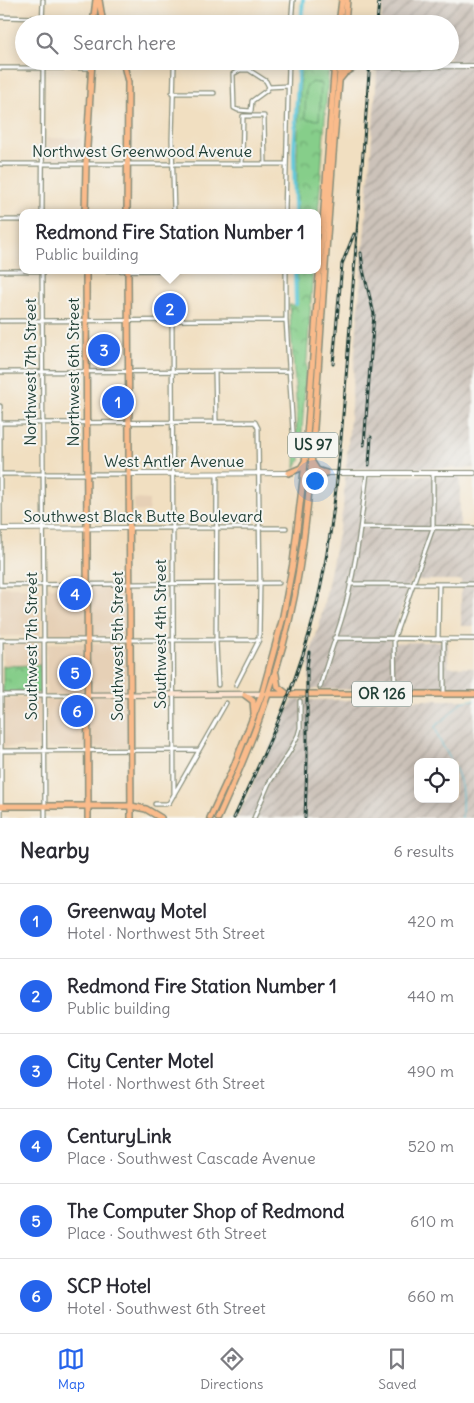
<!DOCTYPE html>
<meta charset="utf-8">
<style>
:root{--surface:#fff;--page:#f2f2f3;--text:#2b2b33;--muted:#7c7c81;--line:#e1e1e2;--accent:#2563eb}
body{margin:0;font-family:Delius,sans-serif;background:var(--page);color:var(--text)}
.controls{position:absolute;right:15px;bottom:15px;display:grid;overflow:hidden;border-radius:10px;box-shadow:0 2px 12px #0003}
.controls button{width:45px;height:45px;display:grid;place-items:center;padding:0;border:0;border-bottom:1px solid var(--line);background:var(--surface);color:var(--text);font:25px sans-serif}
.you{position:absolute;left:314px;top:480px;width:18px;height:18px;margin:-12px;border:4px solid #fff;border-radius:50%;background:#1a73e8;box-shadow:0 0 0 8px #1a73e833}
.badge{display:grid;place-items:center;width:32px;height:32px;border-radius:50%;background:var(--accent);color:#fff;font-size:16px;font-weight:700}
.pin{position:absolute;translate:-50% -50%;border:2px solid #fff;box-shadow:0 1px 5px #0006}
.popup{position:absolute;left:19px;top:209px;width:302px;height:65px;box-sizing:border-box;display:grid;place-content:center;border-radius:10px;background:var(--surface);filter:drop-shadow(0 1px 4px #0005);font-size:16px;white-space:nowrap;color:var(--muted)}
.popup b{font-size:19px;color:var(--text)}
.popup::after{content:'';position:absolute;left:50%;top:100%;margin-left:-10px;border:10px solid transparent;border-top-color:var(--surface)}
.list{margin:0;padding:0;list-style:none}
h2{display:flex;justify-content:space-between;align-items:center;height:65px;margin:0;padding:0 20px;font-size:21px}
h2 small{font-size:16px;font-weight:400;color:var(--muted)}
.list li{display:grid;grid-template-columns:32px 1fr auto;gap:15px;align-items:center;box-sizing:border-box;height:75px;padding:0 20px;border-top:1px solid var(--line)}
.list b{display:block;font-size:19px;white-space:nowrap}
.list p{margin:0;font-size:16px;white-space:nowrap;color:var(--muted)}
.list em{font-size:16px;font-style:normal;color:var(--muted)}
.icon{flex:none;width:28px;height:28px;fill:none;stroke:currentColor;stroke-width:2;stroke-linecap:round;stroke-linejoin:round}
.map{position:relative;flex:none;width:474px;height:818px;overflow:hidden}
.search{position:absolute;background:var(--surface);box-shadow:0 2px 12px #0003;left:15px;right:15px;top:15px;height:55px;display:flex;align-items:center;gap:12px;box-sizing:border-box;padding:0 18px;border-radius:28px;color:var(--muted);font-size:19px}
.sheet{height:515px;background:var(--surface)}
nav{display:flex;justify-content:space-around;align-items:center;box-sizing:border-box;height:70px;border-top:1px solid var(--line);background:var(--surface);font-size:14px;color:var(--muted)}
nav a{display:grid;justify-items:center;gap:2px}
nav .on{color:var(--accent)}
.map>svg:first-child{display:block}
</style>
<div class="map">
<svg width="474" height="818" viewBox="0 0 474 818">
<defs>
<pattern id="industrial-furrows" width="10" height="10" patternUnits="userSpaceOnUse" patternTransform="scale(1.25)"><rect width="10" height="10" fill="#ccc2b9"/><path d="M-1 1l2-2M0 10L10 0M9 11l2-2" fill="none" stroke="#a59f97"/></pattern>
<pattern id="park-crowns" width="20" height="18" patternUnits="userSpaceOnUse" patternTransform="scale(1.25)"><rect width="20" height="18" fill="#86ce8a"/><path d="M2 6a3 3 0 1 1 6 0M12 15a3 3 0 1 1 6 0" fill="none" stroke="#6da872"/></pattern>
</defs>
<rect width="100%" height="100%" fill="#f6f6f2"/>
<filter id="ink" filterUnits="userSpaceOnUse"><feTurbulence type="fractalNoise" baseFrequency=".02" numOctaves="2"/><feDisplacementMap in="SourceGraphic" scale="10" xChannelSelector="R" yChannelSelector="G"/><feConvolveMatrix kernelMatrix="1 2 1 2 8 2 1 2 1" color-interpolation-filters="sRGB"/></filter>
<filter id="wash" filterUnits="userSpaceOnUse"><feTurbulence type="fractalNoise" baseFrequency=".0096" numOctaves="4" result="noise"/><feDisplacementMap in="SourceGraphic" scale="20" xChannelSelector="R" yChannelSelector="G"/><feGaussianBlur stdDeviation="1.12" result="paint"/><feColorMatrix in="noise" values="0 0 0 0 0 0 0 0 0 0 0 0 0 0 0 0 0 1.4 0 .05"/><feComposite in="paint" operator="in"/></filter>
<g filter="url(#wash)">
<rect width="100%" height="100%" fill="#f1dfc1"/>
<path fill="#e6d0b6" d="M 46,138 L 81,138 L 81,160 L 47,160 Z
M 134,499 L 149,500 L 149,512 L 134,511 Z
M 0,587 L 40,587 L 40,636 L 0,636 Z
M 47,587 L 126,587 L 127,636 L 47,636 Z
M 5,643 L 40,643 L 41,665 L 3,666 L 3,645 Z
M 46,643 L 127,643 L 127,747 L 47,748 Z
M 41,697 L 41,747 L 3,747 L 3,698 Z"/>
<path fill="url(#industrial-furrows)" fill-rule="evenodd" d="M 383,0 L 474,0 L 474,468 L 346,469 L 378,61 L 450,61 L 450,24 L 381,24 Z
M 460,475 L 460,531 L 474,531 L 474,626 L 461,626 L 461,580 L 411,580 L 390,643 L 448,641 L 448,667 L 474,668 L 474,691 L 309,689 L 309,658 L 320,623 L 343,509 L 345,476 Z
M 292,700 L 474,700 L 474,818 L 237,818 ZM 418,762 L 455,762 L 455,799 L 418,799 Z"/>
<path fill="url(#park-crowns)" stroke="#52865f" d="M 301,63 L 329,63 L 318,216 L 318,213 L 297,213 L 297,153 Z
M 297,270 L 313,270 L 300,461 L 295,468 L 297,412 L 289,305 L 297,305 Z
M 41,665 L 42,693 L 3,693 L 3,666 Z"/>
<path fill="#86ce8a" stroke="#52865f" d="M 312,82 L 321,84 L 319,120 L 306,119 L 305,115 L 306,87 Z"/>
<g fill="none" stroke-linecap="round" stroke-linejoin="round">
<path stroke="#60c9db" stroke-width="1" d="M 452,762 L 439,739 L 435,726 C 440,722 447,718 451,713 C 459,704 460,700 474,700
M 455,768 C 464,784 462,800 462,818"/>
<path stroke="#60c9db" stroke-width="4" d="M 301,24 L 303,0
M 295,213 L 294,151 L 299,61
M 295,270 L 296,304"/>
</g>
</g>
<g filter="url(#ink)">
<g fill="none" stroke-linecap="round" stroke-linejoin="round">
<g stroke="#888e7a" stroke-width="5.5">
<path id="minor" d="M 0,17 L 42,18
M 42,24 L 43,0
M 291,24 L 293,0
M 0,68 L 91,68
M 174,68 L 172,140 L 174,213
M 269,87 L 267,90 L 252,101 L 251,111 L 238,110 L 234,108 L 233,74 L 240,70 L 249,70 L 266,81 L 269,87 L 288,86
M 172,93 L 214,93
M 0,164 L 285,164
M 242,164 L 243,116 L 264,116 L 265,164
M 42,213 L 43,61
M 285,213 L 289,61
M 0,220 L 22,220
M 42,270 L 45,818
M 286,270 L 286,320 L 294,448
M 0,271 L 229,270
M 0,321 L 286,320
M 172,321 L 174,795
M 0,372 L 290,371
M 215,372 L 216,422
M 0,406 L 0,585
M 0,423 L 255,422 L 258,428 L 260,584 L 259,640 L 236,685
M 0,474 L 129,474
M 217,474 L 216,640 L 218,685
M 361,527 L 474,528
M 129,528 L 286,528
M 350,584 L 474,584
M 0,585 L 279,583
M 334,638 L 474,639
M 438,639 L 439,584
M 0,640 L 259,640
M 1,640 L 1,818
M 320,687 C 326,665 334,643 341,621 C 356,573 361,522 367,473
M 444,693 L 444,639
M 395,694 L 394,638 L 433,528 L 433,473
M 0,695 L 87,695
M 0,751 L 199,750
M 155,804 L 166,804 L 169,803 L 226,703
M 254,818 L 269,783 L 290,751 L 298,735 L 300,728 L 300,701"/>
</g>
<g stroke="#888e7a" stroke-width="6">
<path id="tertiary" d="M 355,67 L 474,66
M 326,473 L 474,473
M 129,474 L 289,473
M 0,529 L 129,528"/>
</g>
<g stroke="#888e7a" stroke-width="7">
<path id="secondary" d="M 88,695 L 262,694"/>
</g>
<g stroke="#888e7a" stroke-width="8">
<path id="primary" d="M 99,0 L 103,24
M 93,24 L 96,0
M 123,61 L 128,82 L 127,213
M 85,213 L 86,164 L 92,61
M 86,270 L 88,818
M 128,270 L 131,818"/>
</g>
<g stroke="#888e7a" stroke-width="8">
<path id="trunk" d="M 339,24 L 342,0
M 345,24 L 347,0
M 345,61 L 355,67
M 340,79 L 345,73 L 355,67
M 312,462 L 317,470 L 326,473
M 289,473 L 301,468 L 304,463
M 310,485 L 316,477 L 326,473
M 276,674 L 278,687 L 287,694
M 267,694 L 474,694
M 245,695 L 253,701 L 254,713
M 0,806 L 131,806 L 146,809 L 161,818
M 210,818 L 234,766 L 262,694 L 282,621 L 293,563 L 305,463 L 335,61
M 218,818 C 247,754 273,690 289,621 C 308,539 312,455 318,371 C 325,268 331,164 341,61"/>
</g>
<use href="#minor" stroke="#fff" stroke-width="3"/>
<use href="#tertiary" stroke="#fff" stroke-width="4"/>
<use href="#secondary" stroke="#fde4d1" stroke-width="4.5"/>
<use href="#primary" stroke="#fabb8b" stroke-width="5"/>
<use href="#trunk" stroke="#fabb8b" stroke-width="5"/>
<g stroke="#1f3d34" stroke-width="3">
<path id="rail" d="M 377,24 L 379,0
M 361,253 L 363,270 L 374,314 L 364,445
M 333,364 L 342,264 L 354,234
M 369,465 L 371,437
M 234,818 C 263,757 292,696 310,631 C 334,543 340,454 347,365 C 355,263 362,162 370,61
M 305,818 L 307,762 L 307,667 L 309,652"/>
</g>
<use href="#rail" stroke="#f6f6f2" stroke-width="1" stroke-dasharray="4" stroke-linecap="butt"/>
</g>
</g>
<g text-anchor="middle" stroke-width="4" stroke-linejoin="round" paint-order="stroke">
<g fill="#f6f6f2" stroke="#60746d" stroke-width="1">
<rect x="288" y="432.5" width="50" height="25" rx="4"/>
<rect x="352" y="681.5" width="60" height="25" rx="4"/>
</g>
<g font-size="15" font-weight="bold" fill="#1f3d34">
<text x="313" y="450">US 97</text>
<text x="382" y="699">OR 126</text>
</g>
<g font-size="16" fill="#1f3d34" stroke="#f6f6f2">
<text x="142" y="157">Northwest Greenwood Avenue</text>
<text transform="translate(30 372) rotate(-90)" y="6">Northwest 7th Street</text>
<text transform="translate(73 372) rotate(-90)" y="6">Northwest 6th Street</text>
<text x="174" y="467">West Antler Avenue</text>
<text x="143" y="522">Southwest Black Butte Boulevard</text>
<text transform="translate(160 634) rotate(-90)" y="6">Southwest 4th Street</text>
<text transform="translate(31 646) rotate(-90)" y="6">Southwest 7th Street</text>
<text transform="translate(117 646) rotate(-90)" y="6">Southwest 5th Street</text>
</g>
</g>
</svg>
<div class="controls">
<button><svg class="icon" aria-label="locate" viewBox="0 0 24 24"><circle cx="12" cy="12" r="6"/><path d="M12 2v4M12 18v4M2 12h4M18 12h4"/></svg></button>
</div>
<div class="you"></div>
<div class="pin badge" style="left:118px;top:402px">1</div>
<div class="pin badge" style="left:170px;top:309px">2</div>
<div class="popup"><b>Redmond Fire Station Number 1</b>Public building</div>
<div class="pin badge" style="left:104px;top:350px">3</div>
<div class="pin badge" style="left:75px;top:594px">4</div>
<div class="pin badge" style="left:75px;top:673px">5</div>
<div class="pin badge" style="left:77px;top:711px">6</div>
<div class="search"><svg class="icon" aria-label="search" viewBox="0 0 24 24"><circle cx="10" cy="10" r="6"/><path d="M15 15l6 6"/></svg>Search here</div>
</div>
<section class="sheet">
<h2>Nearby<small>6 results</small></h2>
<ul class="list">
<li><span class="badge">1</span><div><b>Greenway Motel</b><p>Hotel · Northwest 5th Street</p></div><em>420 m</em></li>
<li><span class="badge">2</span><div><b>Redmond Fire Station Number 1</b><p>Public building</p></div><em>440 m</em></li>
<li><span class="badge">3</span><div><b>City Center Motel</b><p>Hotel · Northwest 6th Street</p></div><em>490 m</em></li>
<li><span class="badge">4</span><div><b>CenturyLink</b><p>Place · Southwest Cascade Avenue</p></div><em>520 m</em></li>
<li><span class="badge">5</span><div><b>The Computer Shop of Redmond</b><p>Place · Southwest 6th Street</p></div><em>610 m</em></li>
<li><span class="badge">6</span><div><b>SCP Hotel</b><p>Hotel · Southwest 6th Street</p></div><em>660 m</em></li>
</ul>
</section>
<nav>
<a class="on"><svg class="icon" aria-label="map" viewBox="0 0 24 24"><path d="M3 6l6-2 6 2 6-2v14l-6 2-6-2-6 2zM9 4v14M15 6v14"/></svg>Map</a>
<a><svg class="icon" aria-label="directions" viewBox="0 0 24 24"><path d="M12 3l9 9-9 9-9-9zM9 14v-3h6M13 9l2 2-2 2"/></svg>Directions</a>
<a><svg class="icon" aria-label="saved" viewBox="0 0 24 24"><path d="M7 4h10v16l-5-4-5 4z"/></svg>Saved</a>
</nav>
